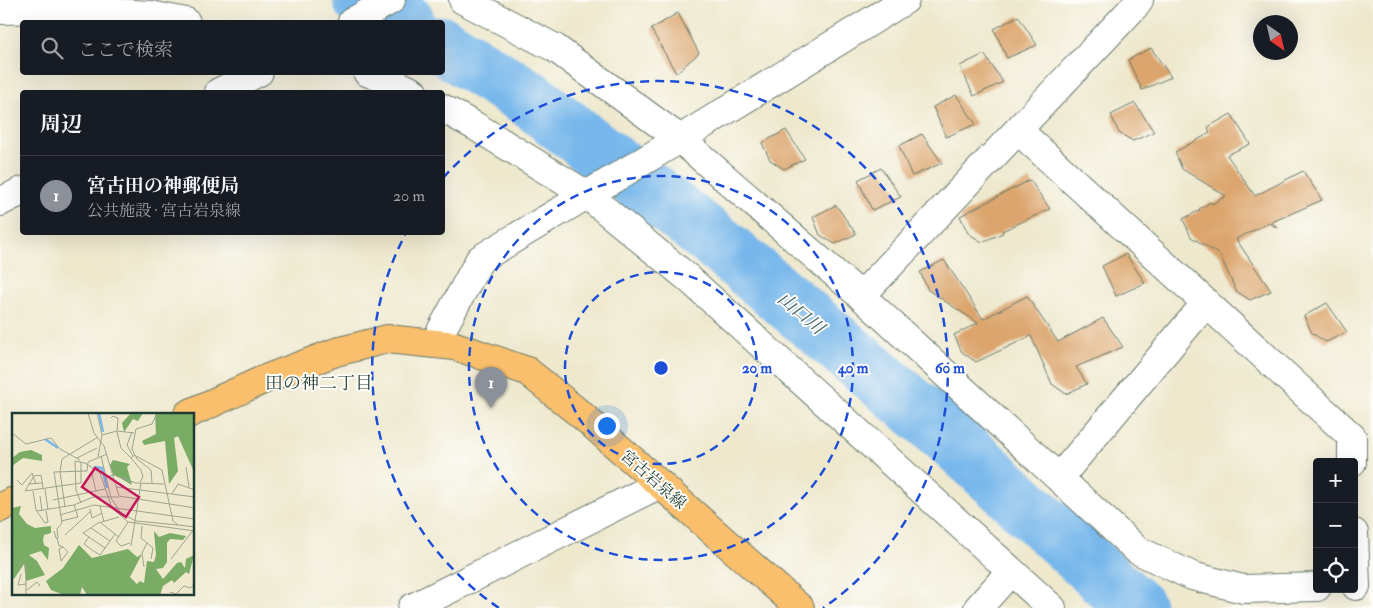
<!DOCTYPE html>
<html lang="ja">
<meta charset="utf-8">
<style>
:root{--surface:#171b24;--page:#242831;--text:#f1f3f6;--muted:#9ea1a6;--line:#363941;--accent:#8c9099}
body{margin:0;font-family:"IM FELL Double Pica","Noto Serif JP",serif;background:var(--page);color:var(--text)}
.controls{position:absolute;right:15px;bottom:15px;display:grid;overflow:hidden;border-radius:5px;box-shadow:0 5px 20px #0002}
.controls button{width:45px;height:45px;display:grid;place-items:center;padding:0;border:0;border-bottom:1px solid var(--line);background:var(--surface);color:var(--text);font:25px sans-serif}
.compass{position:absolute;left:1253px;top:15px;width:45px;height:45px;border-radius:50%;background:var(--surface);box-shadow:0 5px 20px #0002;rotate:146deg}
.you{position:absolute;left:606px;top:425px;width:18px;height:18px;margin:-12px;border:4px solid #fff;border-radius:50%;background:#1a73e8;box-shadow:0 0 0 8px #1a73e833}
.badge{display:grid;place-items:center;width:32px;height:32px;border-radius:50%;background:var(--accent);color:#fff;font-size:16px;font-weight:700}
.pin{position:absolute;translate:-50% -41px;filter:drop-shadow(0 1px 2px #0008)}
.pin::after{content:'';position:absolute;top:26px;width:18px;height:15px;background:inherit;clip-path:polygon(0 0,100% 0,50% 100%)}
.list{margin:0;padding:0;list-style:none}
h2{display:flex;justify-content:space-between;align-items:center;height:65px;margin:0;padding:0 20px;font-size:21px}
h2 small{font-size:16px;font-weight:400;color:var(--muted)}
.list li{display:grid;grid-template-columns:32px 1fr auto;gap:15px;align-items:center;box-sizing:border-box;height:80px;padding:0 20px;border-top:1px solid var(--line)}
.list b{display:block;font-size:19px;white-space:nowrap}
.list p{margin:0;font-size:16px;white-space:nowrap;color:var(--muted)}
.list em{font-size:16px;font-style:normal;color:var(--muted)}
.icon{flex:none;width:28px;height:28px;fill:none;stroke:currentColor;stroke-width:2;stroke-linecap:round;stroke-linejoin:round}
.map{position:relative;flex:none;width:1373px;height:608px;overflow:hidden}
.search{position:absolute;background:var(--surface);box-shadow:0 5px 20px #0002;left:20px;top:20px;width:425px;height:55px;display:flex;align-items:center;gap:12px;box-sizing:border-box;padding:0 18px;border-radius:5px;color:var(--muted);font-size:19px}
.panel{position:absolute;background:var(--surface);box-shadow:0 5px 20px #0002;left:20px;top:90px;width:425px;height:145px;border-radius:5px}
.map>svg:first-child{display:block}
</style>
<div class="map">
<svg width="1373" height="608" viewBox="0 0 1373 608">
<rect width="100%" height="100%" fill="#fdfcf7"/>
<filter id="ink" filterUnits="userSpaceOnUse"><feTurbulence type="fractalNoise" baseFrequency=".02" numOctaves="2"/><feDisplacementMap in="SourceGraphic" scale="10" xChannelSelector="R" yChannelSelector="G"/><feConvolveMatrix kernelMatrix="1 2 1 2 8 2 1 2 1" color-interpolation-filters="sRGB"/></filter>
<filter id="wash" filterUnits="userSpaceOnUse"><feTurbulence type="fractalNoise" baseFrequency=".0096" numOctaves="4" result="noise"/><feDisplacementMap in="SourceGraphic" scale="20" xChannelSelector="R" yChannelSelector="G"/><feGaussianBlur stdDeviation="1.12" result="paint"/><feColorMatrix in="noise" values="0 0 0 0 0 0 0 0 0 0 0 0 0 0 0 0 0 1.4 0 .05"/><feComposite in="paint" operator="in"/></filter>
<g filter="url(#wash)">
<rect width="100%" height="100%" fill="#eee8cd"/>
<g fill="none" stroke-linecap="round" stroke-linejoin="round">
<path stroke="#77b7eb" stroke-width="58" d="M 362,0 L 380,7 L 406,22
M 442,45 L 527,97 L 715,241 L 952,439 L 1137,608"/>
</g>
<g id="blocks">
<path fill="#dca56d" d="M 678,13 L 699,53 L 676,73 L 651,29 Z
M 1018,16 L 1037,45 L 1007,58 L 994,29 Z
M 1151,48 L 1171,77 L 1142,90 L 1128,60 Z
M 984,54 L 1003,82 L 974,96 L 960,66 Z
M 956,95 L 976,124 L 946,137 L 933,107 Z
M 1135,103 L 1154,132 L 1133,141 L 1119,133 L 1111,115 Z
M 1231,114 L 1250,144 L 1227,155 L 1255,196 L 1303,171 L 1322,200 L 1272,222 L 1277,228 L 1269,223 L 1236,239 L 1271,291 L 1250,300 L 1236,291 L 1220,255 L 1191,237 L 1183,219 L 1200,210 L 1199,209 L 1211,202 L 1212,204 L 1226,196 L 1182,169 L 1175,152 L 1210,133 L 1208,127 Z
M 786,130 L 805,159 L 784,169 L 770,160 L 762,143 Z
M 922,134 L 942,163 L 912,176 L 899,146 Z
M 881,168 L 901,197 L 872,210 L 858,180 Z
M 1030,180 L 1050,209 L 1002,231 L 1003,233 L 982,242 L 968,233 L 960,216 Z
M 836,205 L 856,234 L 835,244 L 820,235 L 813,217 Z
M 1126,254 L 1145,283 L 1116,296 L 1102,266 Z
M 944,260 L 983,319 L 1027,296 L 1058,342 L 1103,318 L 1123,347 L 1076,367 L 1087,384 L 1066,394 L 1052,384 L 1031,336 L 976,362 L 962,352 L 954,335 L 978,323 L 928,290 L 920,272 Z
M 1327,303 L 1347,332 L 1326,342 L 1312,333 L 1304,316 Z"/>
</g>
</g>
<g filter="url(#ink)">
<use href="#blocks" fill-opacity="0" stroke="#67796a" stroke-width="1"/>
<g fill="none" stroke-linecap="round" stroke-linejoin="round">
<g stroke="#67796a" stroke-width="30">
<path id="minor" d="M 463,0 L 555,48 L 680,139 L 861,296 L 1137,550 L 1192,576 L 1243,589 L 1317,587
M 0,10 L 50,9 L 150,15 L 186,22
M 352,22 L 391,0
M 367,72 L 397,84 L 413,92
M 219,92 L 259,72
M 442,108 L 475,126 L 587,195 L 688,278 L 1052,608
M 1018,130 L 1352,437 L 1352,462
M 0,202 L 22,191
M 861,296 L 1133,8 L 1139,0
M 434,344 L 480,259 L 680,139 L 905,0
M 1059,478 L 1206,303
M 1354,533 L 1356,586
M 412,608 L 660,484
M 978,608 L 1011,571"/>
</g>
<g stroke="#67796a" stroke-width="30">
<path id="primary" d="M 188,414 L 265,379 L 336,352 L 387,339 L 455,346 L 527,371 L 585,418 L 800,608
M 0,508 L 14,501"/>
</g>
<use href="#minor" stroke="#fff" stroke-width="28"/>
<use href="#primary" stroke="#f9bf6d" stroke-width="28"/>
</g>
</g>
<g fill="none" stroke="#1d4ed8" stroke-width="2.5" stroke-dasharray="9 6">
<circle cx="661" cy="368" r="96"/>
<circle cx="661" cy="368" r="192"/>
<path d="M499 608A289 289 0 0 1 405 235M443 178A289 289 0 1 1 823 608"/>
</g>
<g text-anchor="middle" stroke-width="4" stroke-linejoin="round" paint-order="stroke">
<g font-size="16" fill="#1f3d34" stroke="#fdfcf7">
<text transform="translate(654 479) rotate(41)" y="6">宮古岩泉線</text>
</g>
<g font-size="18" font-style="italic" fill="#39626b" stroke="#fdfcf7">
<text transform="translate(801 313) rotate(40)" y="6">山口川</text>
</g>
<g font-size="18" fill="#1f3d34" stroke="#fdfcf7">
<text x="319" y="389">田の神二丁目</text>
</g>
</g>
<g transform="translate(12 413)">
<rect width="182" height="182" fill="#eee8cd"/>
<path d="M 119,0 L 131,0 L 126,8 L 121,6 L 112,19 L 110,10 ZM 143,0 L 182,0 L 182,59 L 166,23 L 162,25 L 166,58 L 157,71 L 153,28 L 132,32 L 130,28 L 144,21 ZM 19,37 L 30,42 L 30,48 L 11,45 L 0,53 L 0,45 L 8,39 ZM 101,47 L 118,51 L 115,54 L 120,72 L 101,61 L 98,52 ZM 9,93 L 7,101 L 15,111 L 23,115 L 39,113 L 39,120 L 32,122 L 31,127 L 32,132 L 37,135 L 36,147 L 29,138 L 17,142 L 25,148 L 33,162 L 14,168 L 12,151 L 2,166 L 0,163 L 0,95 ZM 142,118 L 147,124 L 158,120 L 174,123 L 171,127 L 158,126 L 155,130 L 155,149 L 151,155 L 144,156 L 151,166 L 165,150 L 169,149 L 173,155 L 174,146 L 182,142 L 177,161 L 174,159 L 162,170 L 160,167 L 151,173 L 148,182 L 75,182 L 70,174 L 68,182 L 52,182 L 39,177 L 34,168 L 51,155 L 67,132 L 80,145 L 116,136 L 125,144 L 130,141 L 118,164 L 125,171 L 128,168 L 132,170 L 135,148 L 142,149 L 144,142 Z" fill="#7aac66"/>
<path fill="none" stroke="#77b7eb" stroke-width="2.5" d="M 87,0 L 91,19M 33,26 L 46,35M 82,54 L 90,55 L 95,75"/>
<path fill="none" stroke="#9ba490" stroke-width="1" d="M 76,0 L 82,20 L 92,33 L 107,83 L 183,95M 85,0 L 90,22 L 86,44M 105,18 L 122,20M 105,19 L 109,35 L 119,45 L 123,42M 120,19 L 115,32 L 121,43M 0,20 L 14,31 L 39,25 L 48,36 L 68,47M 90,22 L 105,18 L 106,5 L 101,3 L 99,5M 89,43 L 99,85 L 109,100 L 124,108 L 166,112M 124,43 L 150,57 L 161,108 L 166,112 L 183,114M 65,45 L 85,35M 119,45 L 129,57 L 131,64 L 128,69M 174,54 L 177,74M 83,56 L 80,61 L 84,78M 94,64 L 102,62 L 124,70 L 152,71M 5,67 L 10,72 L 20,60 L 24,71M 140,70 L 139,57 L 125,46 L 120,36 L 124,16 L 140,11 L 145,0M 16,71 L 31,70M 104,74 L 183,84M 31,75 L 29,62 L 22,63 L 13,78 L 69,70 L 69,49M 33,76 L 36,97M 21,78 L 24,97 L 33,110 L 36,109 L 34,98M 160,81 L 166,71 L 183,77M 28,83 L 30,98M 41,87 L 93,76M 69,90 L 64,77 L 63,48 L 73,50 L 88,60 L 100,95 L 116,109 L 183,118M 88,93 L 92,109M 53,94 L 48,59 L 50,46 L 86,24M 78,96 L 80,105 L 90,100M 25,98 L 62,92 L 81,84 L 107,84M 48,102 L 82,92 L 183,106M 49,108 L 66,104 L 62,92M 116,109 L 104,128 L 109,133 L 118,130M 89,110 L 103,121M 130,113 L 129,125 L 135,130 L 130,140 L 132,154M 79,115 L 98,128M 42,118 L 44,125 L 46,125 L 45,116 L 50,110 L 42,59 L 75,58 L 76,49 L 95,41M 53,122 L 79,98M 77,124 L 72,131 L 80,137 L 88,142 L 93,135M 107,124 L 103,121 L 93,135 L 71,120 L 86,110 L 107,104M 45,125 L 47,133 L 50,133 L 56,139 L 49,148 L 47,136 L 51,134M 135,130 L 141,135 L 139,146M 119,133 L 129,70M 159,146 L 182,116M 7,150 L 14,152 L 14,182M 9,161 L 6,172 L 14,171M 15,177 L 25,169 L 28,173M 158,179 L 164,181 L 172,173 L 178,175 L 183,171"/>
<path fill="#c2185b" fill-opacity="0.15" stroke="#c2185b" stroke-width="2.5" d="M 83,55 L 127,84 L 114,104 L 70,74 Z"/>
<rect width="182" height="182" fill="none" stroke="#1f3d34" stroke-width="2.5"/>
</g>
<circle cx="661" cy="368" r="8" fill="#1d4ed8" stroke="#fdfcf7" stroke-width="2.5"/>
<g font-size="15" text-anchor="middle" font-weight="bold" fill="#1d4ed8" stroke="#fdfcf7" stroke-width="4" stroke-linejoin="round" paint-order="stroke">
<text x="757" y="373">20 m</text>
<text x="853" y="373">40 m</text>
<text x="950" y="373">60 m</text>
</g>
</svg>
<div class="controls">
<button>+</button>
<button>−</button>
<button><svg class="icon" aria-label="locate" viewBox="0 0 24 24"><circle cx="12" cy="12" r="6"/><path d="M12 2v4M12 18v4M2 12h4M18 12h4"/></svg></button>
</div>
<svg class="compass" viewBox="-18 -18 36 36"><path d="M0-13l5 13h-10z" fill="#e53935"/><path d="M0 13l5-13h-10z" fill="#9ea1a6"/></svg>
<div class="you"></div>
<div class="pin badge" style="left:491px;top:408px">1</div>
<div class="search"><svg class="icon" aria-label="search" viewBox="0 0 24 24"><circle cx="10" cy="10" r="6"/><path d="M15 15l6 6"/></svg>ここで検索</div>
<section class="panel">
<h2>周辺<small></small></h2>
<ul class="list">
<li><span class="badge">1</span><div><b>宮古田の神郵便局</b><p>公共施設 · 宮古岩泉線</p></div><em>20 m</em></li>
</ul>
</section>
</div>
